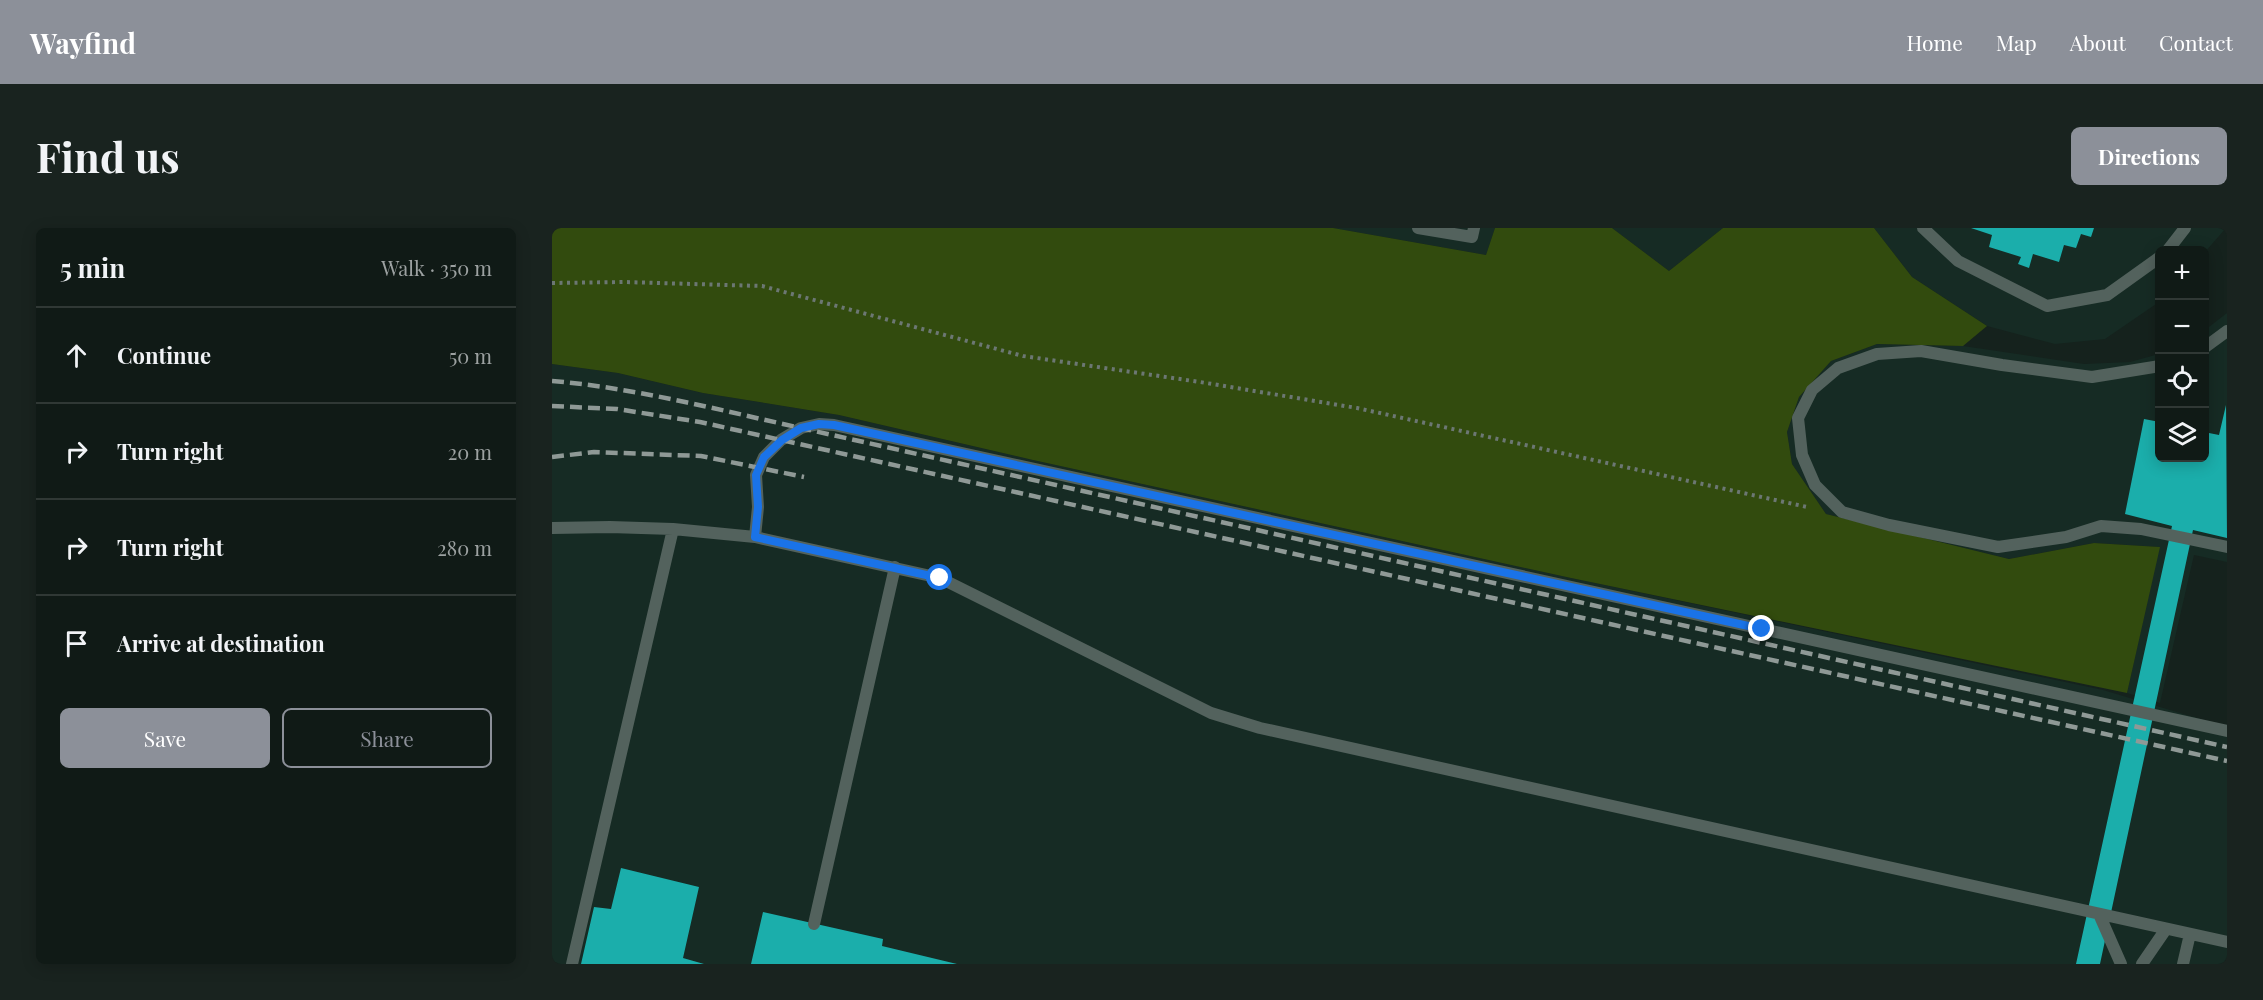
<!DOCTYPE html>
<meta charset="utf-8">
<style>
:root{--surface:#101a16;--page:#19231f;--text:#f1f3f6;--muted:#9ca1a1;--line:#303835;--accent:#8c9099}
body{margin:0;font-family:"Playfair Display",serif;background:var(--page);color:var(--text)}
.controls{position:absolute;right:18px;top:18px;display:grid;overflow:hidden;border-radius:9px;box-shadow:0 3px 15px #0003}
.controls button{width:54px;height:54px;display:grid;place-items:center;padding:0;border:0;border-bottom:2px solid var(--line);background:var(--surface);color:var(--text);font:30px sans-serif}
.stop{position:absolute;width:18px;height:18px;margin:-14px;border:4px solid #1a73e8;border-radius:50%;background:#fff}
.stop.end{background:#1a73e8;border-color:#fff;box-shadow:0 2px 6px #0008}
.list{margin:0;padding:0;list-style:none}
h2{display:flex;justify-content:space-between;align-items:center;height:78px;margin:0;padding:0 24px;font-size:26px}
h2 small{font-size:20px;font-weight:400;color:var(--muted)}
.list li{display:grid;grid-template-columns:39px 1fr auto;gap:18px;align-items:center;box-sizing:border-box;height:96px;padding:0 24px;border-top:2px solid var(--line)}
.list b{display:block;font-size:22px;white-space:nowrap}
.list em{font-size:20px;font-style:normal;color:var(--muted)}
.actions{display:flex;gap:12px;padding:18px 24px}
.actions a{flex:1;padding:14px 0;border:2px solid var(--accent);border-radius:9px;text-align:center;font-size:21px;color:var(--accent)}
.actions .main{background:var(--accent);color:#fff}
.icon{flex:none;width:33px;height:33px;fill:none;stroke:currentColor;stroke-width:2;stroke-linecap:round;stroke-linejoin:round}
.map{position:relative;flex:none;width:1675px;height:736px;overflow:hidden;border-radius:9px}
header{display:flex;align-items:center;gap:36px;box-sizing:border-box;height:84px;padding:0 30px;background:var(--accent);color:#fff}
header strong{font-size:28px}
nav{display:flex;gap:33px;margin-inline-start:auto;font-size:21px}
.intro{display:flex;align-items:center;justify-content:space-between;box-sizing:border-box;height:144px;padding:0 36px}
h1{margin:0;font-size:42px}
.button{padding:15px 27px;border-radius:9px;background:var(--accent);color:#fff;font-size:21px;font-weight:700}
main{display:flex;gap:36px;padding:0 36px}
aside{flex:1;background:var(--surface);border-radius:9px;box-shadow:0 3px 15px #0003}
.map>svg:first-child{display:block}
</style>
<header>
<strong>Wayfind</strong>
<nav><a>Home</a><a>Map</a><a>About</a><a>Contact</a></nav>
</header>
<div class="intro"><h1>Find us</h1><a class="button">Directions</a></div>
<main>
<aside>
<h2>5 min<small>Walk · 350 m</small></h2>
<ul class="list">
<li><svg class="icon" aria-label="ahead" viewBox="0 0 24 24"><path d="M12 20V5M6 11l6-6 6 6"/></svg><div><b>Continue</b></div><em>50 m</em></li>
<li><svg class="icon" aria-label="right" viewBox="0 0 24 24"><path d="M7 20v-9h11M14 6l5 5-5 5"/></svg><div><b>Turn right</b></div><em>20 m</em></li>
<li><svg class="icon" aria-label="right" viewBox="0 0 24 24"><path d="M7 20v-9h11M14 6l5 5-5 5"/></svg><div><b>Turn right</b></div><em>280 m</em></li>
<li><svg class="icon" aria-label="arrive" viewBox="0 0 24 24"><path d="M6 21V4h12l-3 4 3 4H6"/></svg><div><b>Arrive at destination</b></div></li>
</ul>
<div class="actions"><a class="main">Save</a><a>Share</a></div>
</aside>
<div class="map">
<svg width="1675" height="736" viewBox="0 0 1675 736">
<rect width="100%" height="100%" fill="#15221d"/>
<path fill="#162b24" d="M 781,0 L 943,0 L 934,27 Z
M 1060,0 L 1171,0 L 1117,43 Z
M 1322,0 L 1674,0 L 1653,24 L 1652,22 L 1608,22 L 1607,74 L 1553,111 L 1503,116 L 1435,98 L 1360,49 Z
M 1675,85 L 1675,334 L 1642,327 L 1608,475 L 1575,465 L 1607,319 L 1542,315 L 1457,331 L 1274,286 L 1240,236 L 1235,204 L 1247,169 L 1279,133 L 1325,116 L 1411,118 L 1532,136 L 1578,134 L 1607,126 L 1608,230 L 1652,230 L 1653,102 Z
M 0,136 L 66,145 L 151,165 L 287,187 L 481,232 L 1019,350 L 1551,462 L 1675,499 L 1675,736 L 0,736 Z"/>
<path fill="#324b0e" d="M 0,0 L 781,0 L 934,27 L 943,0 L 1060,0 L 1117,43 L 1171,0 L 1322,0 L 1360,49 L 1435,98 L 1411,118 L 1325,116 L 1279,133 L 1247,169 L 1235,204 L 1240,236 L 1274,286 L 1457,331 L 1542,315 L 1608,319 L 1575,465 L 1019,350 L 481,232 L 287,187 L 151,165 L 66,145 L 0,136 Z"/>
<path fill="#1baeab" d="M 1419,0 L 1542,0 L 1539,9 L 1529,6 L 1524,20 L 1512,17 L 1507,34 L 1481,26 L 1477,40 L 1466,36 L 1469,29 L 1437,19 L 1440,7 Z
M 1674,177 L 1675,310 L 1641,302 L 1548,736 L 1524,736 L 1620,298 L 1573,286 L 1592,191 L 1608,194 L 1608,230 L 1652,230 L 1652,204 L 1667,207 Z
M 69,640 L 147,659 L 131,730 L 152,736 L 29,736 L 42,679 L 59,681 Z
M 211,684 L 331,711 L 330,718 L 405,736 L 199,736 Z"/>
<g fill="none" stroke-linecap="round" stroke-linejoin="round">
<path stroke="#6c7773" stroke-width="4" stroke-dasharray="3 4.5" stroke-linecap="butt" d="M 0,55 L 72,54 L 210,58 L 471,128 L 648,154 L 805,180 L 1255,279"/>
<path stroke="#53625d" stroke-width="12" d="M 866,0 L 920,9 L 922,0
M 1371,0 L 1406,33 L 1495,78 L 1555,67 L 1608,29
M 1616,22 L 1633,0
M 1652,120 L 1675,103
M 1608,138 L 1540,149 L 1450,137 L 1369,123 L 1325,126 L 1286,140 L 1260,162 L 1246,190 L 1250,227 L 1263,257 L 1290,284 L 1337,297 L 1446,319 L 1514,309 L 1549,298 L 1589,301 L 1675,319
M 0,300 L 58,299 L 121,301 L 203,309 L 388,350 L 659,485 L 708,500 L 1675,714
M 203,309 L 206,279 L 204,247 L 212,229 L 229,212 L 249,200 L 267,196 L 282,197 L 1675,503
M 1547,686 L 1569,736
M 262,696 L 343,339
M 20,736 L 121,301
M 1590,736 L 1614,701
M 1631,736 L 1638,706"/>
<path stroke="#8f9996" stroke-width="4.5" stroke-dasharray="12 6" stroke-linecap="butt" d="M 0,153 C 84,160 167,182 249,200 L 1675,519
M 0,178 L 65,181 L 148,194 L 1675,533
M 0,229 L 42,224 L 149,228 L 252,249"/>
</g>
<g fill="none" stroke-linecap="round" stroke-linejoin="round">
<path stroke="#1a73e8" stroke-width="8" d="M 388,350 L 203,309 L 206,279 L 204,247 L 212,229 L 230,212 L 249,200 L 267,196 L 282,197 L 1210,401"/>
</g>
</svg>
<div class="controls">
<button>+</button>
<button>−</button>
<button><svg class="icon" aria-label="locate" viewBox="0 0 24 24"><circle cx="12" cy="12" r="6"/><path d="M12 2v4M12 18v4M2 12h4M18 12h4"/></svg></button>
<button><svg class="icon" aria-label="layers" viewBox="0 0 24 24"><path d="M12 4l9 5-9 5-9-5zM3 14l9 5 9-5"/></svg></button>
</div>
<div class="stop" style="left:388px;top:350px"></div>
<div class="stop end" style="left:1210px;top:401px"></div>
</div>
</main>
